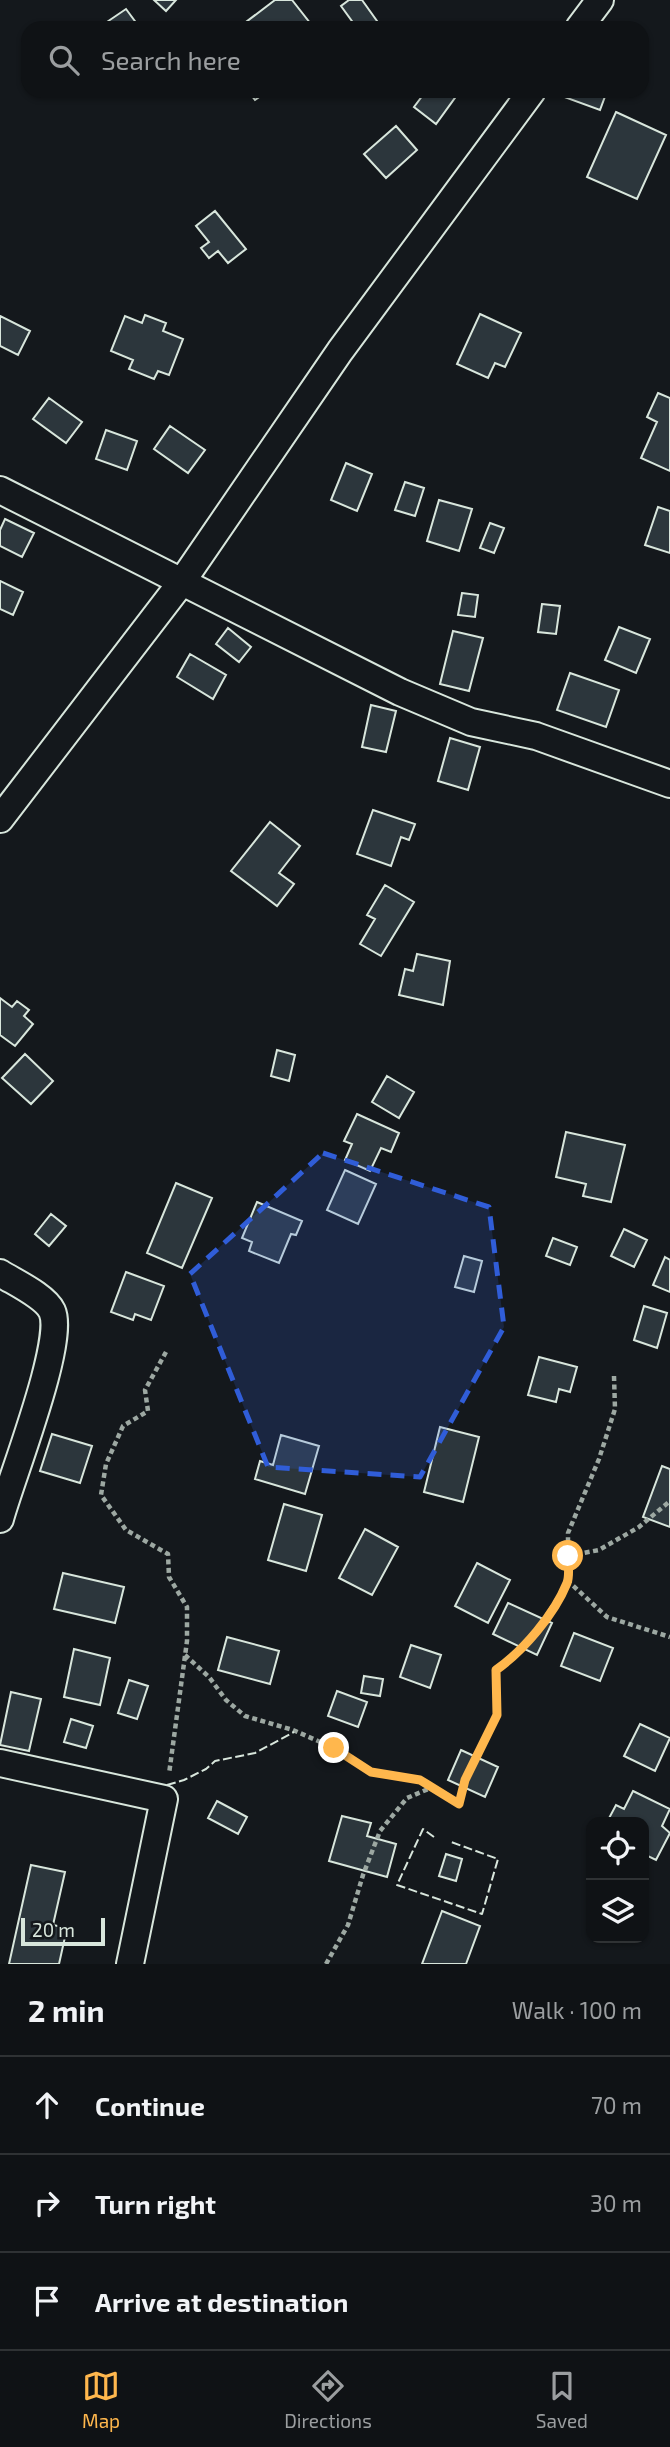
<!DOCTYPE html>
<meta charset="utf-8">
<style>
:root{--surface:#0f1215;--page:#1d2022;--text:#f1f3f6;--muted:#9b9ea0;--line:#2f3234;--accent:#ffb74d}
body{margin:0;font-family:"Exo 2",sans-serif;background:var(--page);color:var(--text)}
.controls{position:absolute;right:21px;bottom:21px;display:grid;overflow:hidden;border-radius:14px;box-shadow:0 2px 5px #0004}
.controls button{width:63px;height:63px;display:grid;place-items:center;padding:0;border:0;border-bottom:2px solid var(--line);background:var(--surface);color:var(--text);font:35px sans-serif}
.scale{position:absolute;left:21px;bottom:18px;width:84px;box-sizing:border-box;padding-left:7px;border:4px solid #d8e6dc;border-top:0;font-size:19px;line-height:24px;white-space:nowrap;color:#d8e6dc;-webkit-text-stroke:5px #14181c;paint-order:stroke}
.stop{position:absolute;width:21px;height:21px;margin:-16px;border:5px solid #ffb74d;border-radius:50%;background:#fff}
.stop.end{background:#ffb74d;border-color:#fff;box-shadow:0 2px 7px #0008}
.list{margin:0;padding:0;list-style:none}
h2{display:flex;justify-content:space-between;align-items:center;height:91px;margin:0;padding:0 28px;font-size:30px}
h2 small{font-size:23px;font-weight:400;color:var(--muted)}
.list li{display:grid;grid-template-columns:46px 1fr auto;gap:21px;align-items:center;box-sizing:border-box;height:98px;padding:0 28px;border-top:2px solid var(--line)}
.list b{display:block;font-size:26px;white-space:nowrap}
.list em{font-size:23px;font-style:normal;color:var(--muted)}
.icon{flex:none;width:38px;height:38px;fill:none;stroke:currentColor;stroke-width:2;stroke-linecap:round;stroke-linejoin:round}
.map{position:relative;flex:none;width:670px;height:1964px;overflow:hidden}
.search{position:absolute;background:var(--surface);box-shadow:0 2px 5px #0004;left:21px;right:21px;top:21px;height:77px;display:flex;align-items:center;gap:18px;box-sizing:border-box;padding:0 24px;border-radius:21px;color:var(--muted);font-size:26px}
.sheet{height:385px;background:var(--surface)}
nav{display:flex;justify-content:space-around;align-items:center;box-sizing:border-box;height:98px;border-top:2px solid var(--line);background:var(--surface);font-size:19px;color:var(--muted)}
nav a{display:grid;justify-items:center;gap:4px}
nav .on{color:var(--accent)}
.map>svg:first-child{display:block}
</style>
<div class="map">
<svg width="670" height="1964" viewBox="0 0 670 1964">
<rect width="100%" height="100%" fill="#14181c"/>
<path fill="#2c363c" stroke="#d8e6dc" stroke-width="2" d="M 154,0 L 176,0 L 166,11 Z
M 275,0 L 292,0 L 314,28 L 238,28 Z
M 349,0 L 362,0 L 382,28 L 357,28 L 341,6 Z
M 126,9 L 140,28 L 102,28 L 101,26 Z
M 248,91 L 268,91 L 255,100 Z
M 426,91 L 453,91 L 457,95 L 436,124 L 414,107 Z
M 557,91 L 607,91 L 600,110 L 556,94 Z
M 616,112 L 666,135 L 637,199 L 587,177 Z
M 396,126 L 417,150 L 386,178 L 364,154 Z
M 215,211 L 246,249 L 228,263 L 218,251 L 209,258 L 201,248 L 209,242 L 196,226 Z
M 480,314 L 521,333 L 505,367 L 495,363 L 488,378 L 457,364 Z
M 145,315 L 166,323 L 163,331 L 183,339 L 169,375 L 158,371 L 154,379 L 129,369 L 133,360 L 111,351 L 125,316 L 142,323 Z
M 0,316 L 30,331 L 18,355 L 0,346 Z
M 658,393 L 670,398 L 670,471 L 641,458 L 657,422 L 647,417 Z
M 49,398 L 82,422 L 66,443 L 33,419 Z
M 170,426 L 205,450 L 188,473 L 154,449 Z
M 106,430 L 137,441 L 127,470 L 96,459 Z
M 346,463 L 372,474 L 357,511 L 331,500 Z
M 405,482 L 424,488 L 415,516 L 395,510 Z
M 439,500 L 472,509 L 459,551 L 427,541 Z
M 658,507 L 670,511 L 670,553 L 645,545 Z
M 5,519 L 34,533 L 22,557 L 0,546 L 0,530 Z
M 490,523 L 504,528 L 494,553 L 480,548 Z
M 0,581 L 23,592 L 13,615 L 0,609 Z
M 462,593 L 478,595 L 475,617 L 458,615 Z
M 542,604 L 560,606 L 556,634 L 538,632 Z
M 619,627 L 650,639 L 636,673 L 605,660 Z
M 228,628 L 251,647 L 239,662 L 216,644 Z
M 453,631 L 483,638 L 469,691 L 440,684 Z
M 190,654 L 226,675 L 213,699 L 177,677 Z
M 570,673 L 619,690 L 606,727 L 557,710 Z
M 371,705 L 396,711 L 386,752 L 362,747 Z
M 450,738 L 480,747 L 468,790 L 438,781 Z
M 373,810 L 415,824 L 409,840 L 401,837 L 391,866 L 357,854 Z
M 270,822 L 300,846 L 279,873 L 294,884 L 277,906 L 231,871 Z
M 385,885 L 414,902 L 381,956 L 360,944 L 375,919 L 367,915 Z
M 417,954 L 450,961 L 443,1005 L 399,995 L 405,969 L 413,971 Z
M 0,998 L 12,1007 L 17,1001 L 29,1010 L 24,1016 L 33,1024 L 15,1046 L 0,1035 Z
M 277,1050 L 295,1055 L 289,1081 L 271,1076 Z
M 25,1054 L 53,1081 L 31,1104 L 2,1078 Z
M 387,1076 L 414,1092 L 399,1118 L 372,1102 Z
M 357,1114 L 399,1133 L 391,1152 L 381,1148 L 370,1171 L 345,1160 L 352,1144 L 344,1141 Z
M 566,1132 L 625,1145 L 611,1202 L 583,1196 L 586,1184 L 556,1177 Z
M 345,1170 L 376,1184 L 358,1224 L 327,1210 Z
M 176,1183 L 212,1198 L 182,1268 L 147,1253 Z
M 257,1202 L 302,1221 L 296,1235 L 291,1234 L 279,1263 L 249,1251 L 252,1242 L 242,1238 Z
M 51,1214 L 66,1226 L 49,1246 L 35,1234 Z
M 624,1229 L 647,1240 L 634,1267 L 611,1256 Z
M 553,1238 L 577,1247 L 570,1265 L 546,1256 Z
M 464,1256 L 482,1261 L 474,1292 L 455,1287 Z
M 665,1257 L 670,1260 L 670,1292 L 653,1285 Z
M 126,1272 L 164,1286 L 151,1320 L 135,1314 L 133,1320 L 111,1312 Z
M 644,1306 L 667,1313 L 657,1348 L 634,1340 Z
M 539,1357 L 577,1367 L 570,1392 L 559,1389 L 556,1402 L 528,1395 Z
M 440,1427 L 479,1437 L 463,1502 L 424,1492 Z
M 52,1434 L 92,1446 L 80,1483 L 40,1471 Z
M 281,1435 L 319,1446 L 305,1494 L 255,1479 L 260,1461 L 273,1465 Z
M 662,1466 L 670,1469 L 670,1527 L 643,1517 Z
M 284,1504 L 322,1515 L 306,1571 L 268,1560 Z
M 365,1529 L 398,1547 L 372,1595 L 339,1578 Z
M 477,1563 L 510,1580 L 488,1623 L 455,1606 Z
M 63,1573 L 124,1587 L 115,1623 L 54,1609 Z
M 508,1603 L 552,1623 L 537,1655 L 493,1634 Z
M 574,1633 L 613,1648 L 600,1681 L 561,1666 Z
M 227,1637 L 279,1651 L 270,1684 L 218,1670 Z
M 411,1645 L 441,1655 L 430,1688 L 400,1677 Z
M 74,1649 L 110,1658 L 100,1705 L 64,1697 Z
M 364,1676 L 383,1679 L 380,1696 L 361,1693 Z
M 129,1680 L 148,1686 L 137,1719 L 118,1713 Z
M 337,1691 L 367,1702 L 358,1727 L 328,1716 Z
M 11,1692 L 41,1699 L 29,1751 L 0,1745 Z
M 71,1719 L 93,1726 L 86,1748 L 64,1742 Z
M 640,1724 L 670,1738 L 655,1771 L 624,1756 Z
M 461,1750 L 498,1767 L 485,1797 L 448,1780 Z
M 633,1791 L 670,1809 L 662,1826 L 670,1833 L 656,1860 L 648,1856 L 644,1865 L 644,1822 L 607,1822 L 616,1805 L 624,1809 Z
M 217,1801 L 247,1817 L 238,1834 L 208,1818 Z
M 342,1816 L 371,1823 L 367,1836 L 396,1844 L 387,1877 L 329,1861 Z
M 446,1854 L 462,1859 L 456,1881 L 439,1876 Z
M 31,1865 L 65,1872 L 53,1925 L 67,1928 L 59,1964 L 9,1964 Z
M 442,1911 L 480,1926 L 466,1964 L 422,1964 Z"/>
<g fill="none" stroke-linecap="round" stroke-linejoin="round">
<g stroke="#d8e6dc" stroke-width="30">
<path id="street" d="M 579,28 L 600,0
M 0,490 L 400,692 L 471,722 L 536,736 L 670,784
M 0,819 L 181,583 L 340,351 L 532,91
M 0,1273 C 14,1282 45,1296 52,1311 C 66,1341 10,1481 0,1519
M 0,1763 L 164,1799 L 130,1964"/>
</g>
<path stroke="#9da8a2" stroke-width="4.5" stroke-dasharray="5 3.5" stroke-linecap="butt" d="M 166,1352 L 145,1390 L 148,1411 L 123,1426 L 106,1464 L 101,1495 L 126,1530 L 168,1554 L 169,1577 L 187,1607 L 187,1641 L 169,1774
M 614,1376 L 615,1409 L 599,1459 L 568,1533 L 568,1581 L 607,1617 L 670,1637
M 568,1556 L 599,1550 L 639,1527 L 670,1501
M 185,1655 L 209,1677 L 226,1700 L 245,1716 L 293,1730 L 334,1748 L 371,1772 L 420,1780 L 459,1804 L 465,1780 L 497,1715 L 496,1670 C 530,1646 547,1616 568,1581
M 326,1964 L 348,1925 L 363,1875 L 380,1831 L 407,1798 L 433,1787"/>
<use href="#street" stroke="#14181c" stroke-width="26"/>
<path stroke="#d8e6dc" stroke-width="2" stroke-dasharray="9 3.5" stroke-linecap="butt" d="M 167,1785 L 184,1780 L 206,1769 L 215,1761 L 255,1753 L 294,1732
M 434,1837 L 423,1829 L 397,1885 L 482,1914 L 498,1859 L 451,1842"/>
</g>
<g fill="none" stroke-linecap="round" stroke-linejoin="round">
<path stroke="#ffb74d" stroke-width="9" d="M 334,1748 L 371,1772 L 420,1780 L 459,1804 L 465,1780 L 497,1715 L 496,1670 C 523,1651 554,1615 567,1583 C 570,1576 568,1564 568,1556"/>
</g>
<path fill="#305dd8" fill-opacity="0.2" stroke="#305dd8" stroke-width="5" stroke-dasharray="14 9" stroke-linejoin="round" d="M 323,1153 L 489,1207 L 504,1327 L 420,1477 L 268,1467 L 190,1274 Z"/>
</svg>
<div class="controls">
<button><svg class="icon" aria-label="locate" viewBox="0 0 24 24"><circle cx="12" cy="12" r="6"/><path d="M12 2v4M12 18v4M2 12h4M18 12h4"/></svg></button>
<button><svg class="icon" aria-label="layers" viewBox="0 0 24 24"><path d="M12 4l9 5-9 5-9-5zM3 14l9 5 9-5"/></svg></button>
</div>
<div class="scale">20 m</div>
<div class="stop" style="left:568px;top:1556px"></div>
<div class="stop end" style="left:334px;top:1748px"></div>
<div class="search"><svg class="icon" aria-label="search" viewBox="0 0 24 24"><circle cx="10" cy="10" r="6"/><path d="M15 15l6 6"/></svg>Search here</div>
</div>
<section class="sheet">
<h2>2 min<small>Walk · 100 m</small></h2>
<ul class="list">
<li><svg class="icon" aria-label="ahead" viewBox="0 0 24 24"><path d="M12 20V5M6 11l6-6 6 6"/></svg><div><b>Continue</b></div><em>70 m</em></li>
<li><svg class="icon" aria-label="right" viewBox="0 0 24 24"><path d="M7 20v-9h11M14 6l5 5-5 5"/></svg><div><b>Turn right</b></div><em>30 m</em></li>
<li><svg class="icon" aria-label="arrive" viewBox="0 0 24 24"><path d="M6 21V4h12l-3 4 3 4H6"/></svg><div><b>Arrive at destination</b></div></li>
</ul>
</section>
<nav>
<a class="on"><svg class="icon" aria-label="map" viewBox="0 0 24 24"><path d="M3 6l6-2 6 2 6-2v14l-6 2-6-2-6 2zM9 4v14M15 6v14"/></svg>Map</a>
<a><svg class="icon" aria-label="directions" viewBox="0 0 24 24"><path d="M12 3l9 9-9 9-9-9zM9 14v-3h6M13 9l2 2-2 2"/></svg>Directions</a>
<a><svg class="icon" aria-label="saved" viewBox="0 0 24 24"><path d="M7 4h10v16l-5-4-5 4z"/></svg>Saved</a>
</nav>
